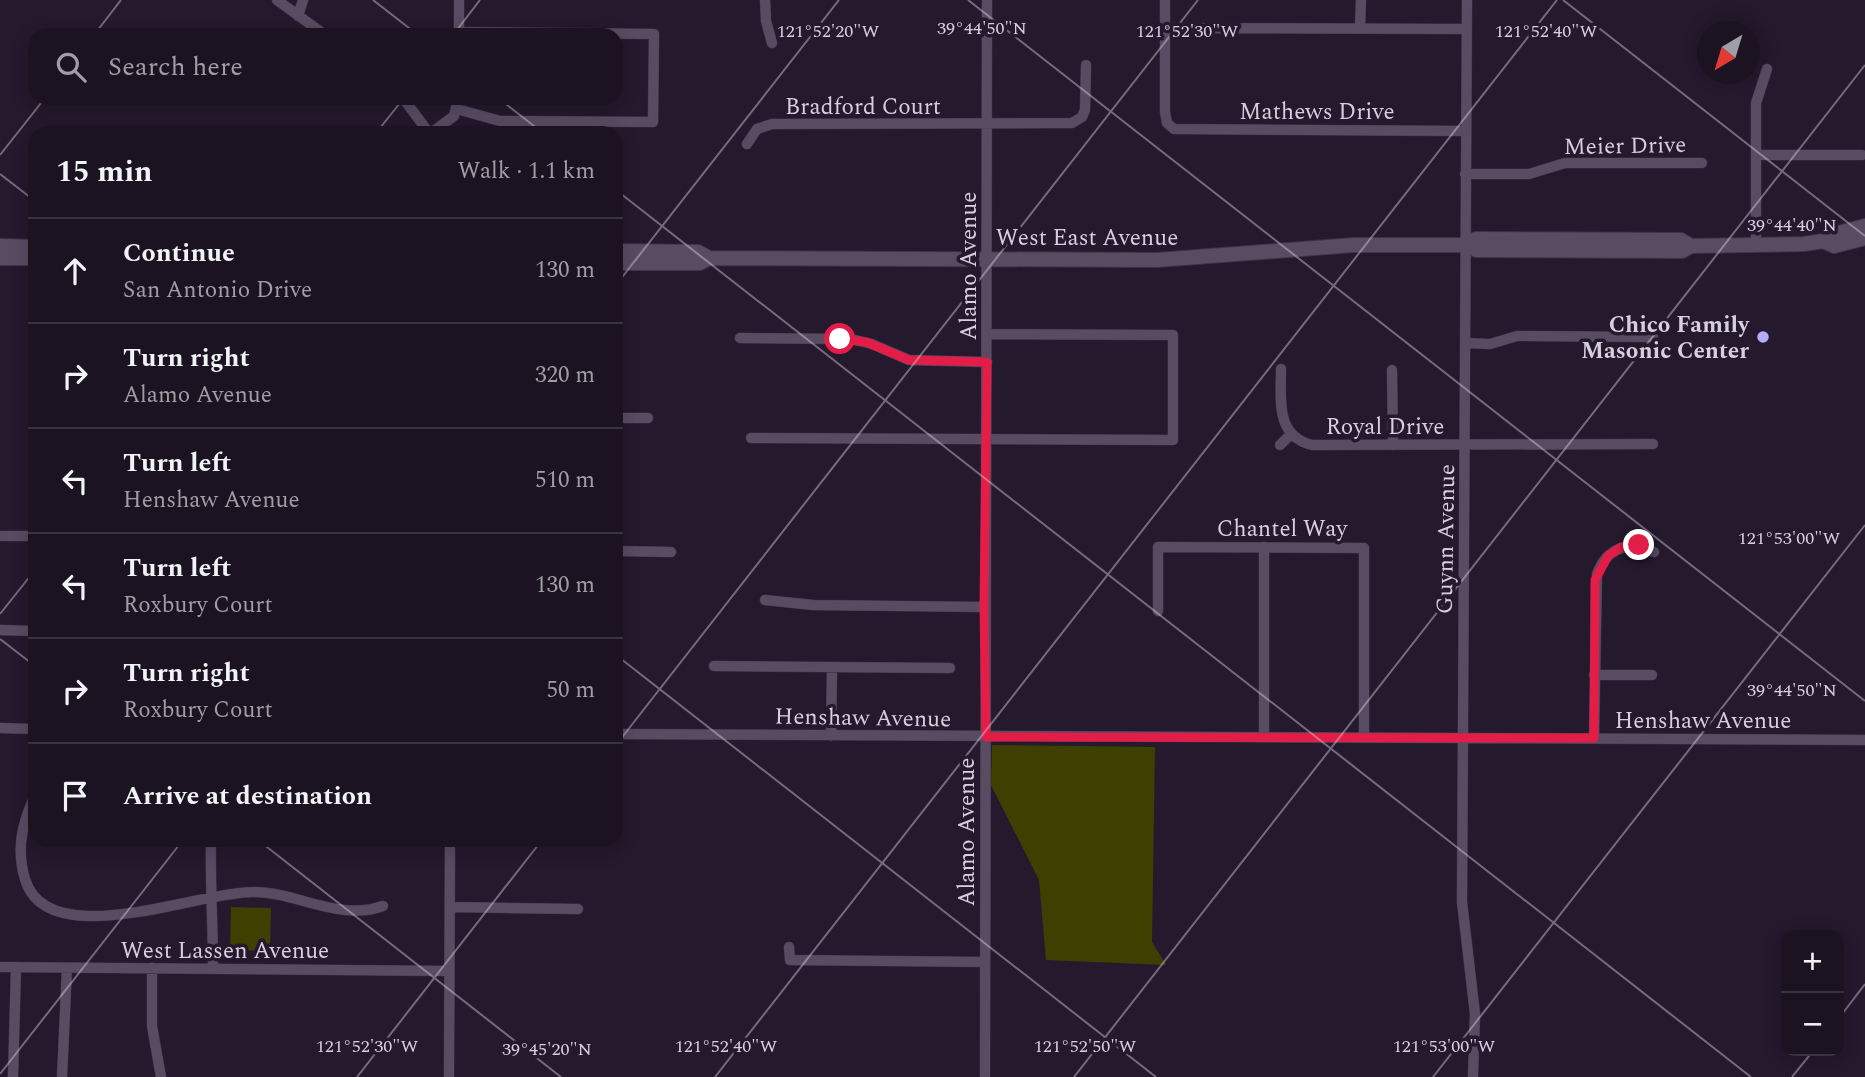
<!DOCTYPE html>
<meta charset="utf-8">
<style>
:root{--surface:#1b1322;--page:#28202f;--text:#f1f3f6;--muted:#a09ea5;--line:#393240}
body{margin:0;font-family:Spectral,serif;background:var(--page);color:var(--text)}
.controls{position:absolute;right:21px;bottom:21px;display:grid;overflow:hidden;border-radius:14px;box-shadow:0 4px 18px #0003}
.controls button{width:63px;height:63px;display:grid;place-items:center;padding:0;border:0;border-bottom:2px solid var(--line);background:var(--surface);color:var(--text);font:35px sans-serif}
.compass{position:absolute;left:1697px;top:21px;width:63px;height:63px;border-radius:50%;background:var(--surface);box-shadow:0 4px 18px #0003;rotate:218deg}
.stop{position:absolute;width:21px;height:21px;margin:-16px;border:5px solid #e11d48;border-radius:50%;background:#fff}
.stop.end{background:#e11d48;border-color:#fff;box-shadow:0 2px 7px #0008}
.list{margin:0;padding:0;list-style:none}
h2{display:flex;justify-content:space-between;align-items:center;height:91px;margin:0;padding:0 28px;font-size:30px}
h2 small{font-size:23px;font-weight:400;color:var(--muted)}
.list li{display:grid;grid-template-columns:46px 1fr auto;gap:21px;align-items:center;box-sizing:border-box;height:105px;padding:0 28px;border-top:2px solid var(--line)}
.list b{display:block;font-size:26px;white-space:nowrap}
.list p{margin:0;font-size:23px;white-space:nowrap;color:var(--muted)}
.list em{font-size:23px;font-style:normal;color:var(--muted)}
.icon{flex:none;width:38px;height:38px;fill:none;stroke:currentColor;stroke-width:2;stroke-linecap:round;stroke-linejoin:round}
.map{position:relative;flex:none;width:1865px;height:1077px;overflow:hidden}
.search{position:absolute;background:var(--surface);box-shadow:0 4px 18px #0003;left:28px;top:28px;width:595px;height:77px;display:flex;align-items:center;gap:18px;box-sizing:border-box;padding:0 24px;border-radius:21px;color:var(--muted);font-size:26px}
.panel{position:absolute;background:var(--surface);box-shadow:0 4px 18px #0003;left:28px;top:126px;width:595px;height:721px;border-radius:21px}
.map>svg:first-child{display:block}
</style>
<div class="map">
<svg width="1865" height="1077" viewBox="0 0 1865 1077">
<rect width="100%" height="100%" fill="#24192d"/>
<path fill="#3f4000" d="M 992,745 L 1155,747 L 1152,942 L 1166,965 L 1046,960 L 1039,880 L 991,785 Z
M 231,907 L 271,908 L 270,951 L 230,950 Z"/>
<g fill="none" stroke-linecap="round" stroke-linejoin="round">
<g stroke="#3d3545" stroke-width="11">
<path id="street" d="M 277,0 L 325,35
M 765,0 L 766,21 L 772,43
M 1165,0 L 1165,112 L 1167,123 L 1174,129 L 1466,131
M 1467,0 L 1462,902 L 1475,1014 L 1473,1077
M 298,16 L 303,0
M 1165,28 L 1466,29
M 1360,28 L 1361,0
M 459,35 L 459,0
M 403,98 L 429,133
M 457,109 L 500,121 L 653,122 L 654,34 L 459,32
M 431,133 L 454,116 L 458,98
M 747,144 L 757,129 L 772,124 L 1072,123 L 1082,117 L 1085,110 L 1086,65
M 1756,155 L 1862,155
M 1465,174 L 1529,174 L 1565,163 L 1702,163
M 1756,246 L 1756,103 L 1767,69
M 740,338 L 851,339 L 872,344 L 909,360 L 987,362
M 1465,343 L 1490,344 L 1517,336 L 1653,337
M 1281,369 C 1281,399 1275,436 1312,445 L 1653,444
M 1392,370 L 1393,445
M 616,418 L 648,418
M 751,438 L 1173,440 L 1173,335 L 988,334
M 1280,445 L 1291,434
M 0,536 L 35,536
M 616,551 L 671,552
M 765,600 L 813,605 L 984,607
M 1158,611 L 1158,547 L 1364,548 L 1364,738
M 0,630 L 35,631
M 714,666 L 950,668
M 1594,675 L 1652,675
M 0,728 L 35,729
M 616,734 L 1865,740
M 831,736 L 832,667
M 1264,737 L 1264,547
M 1594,738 L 1597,574 C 1607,547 1629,541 1654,552
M 35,796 C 22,823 16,849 25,879 C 47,954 197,892 252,892 C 295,891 339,922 383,906
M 211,840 C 210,883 213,925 213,968
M 450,907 L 578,909
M 789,947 L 790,960 L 985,962
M 0,967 L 449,971
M 152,968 L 152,1026 L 161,1077
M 13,1077 L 16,967
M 62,1077 L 67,968
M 449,1077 L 450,840
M 985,1077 L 987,0"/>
</g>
<g stroke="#3d3545" stroke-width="16">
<path id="secondary" d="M 1823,241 L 1834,246 L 1865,238
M 1465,245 L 1476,239 L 1681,240 L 1691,246 L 1804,244 L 1823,241 L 1831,235 L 1865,226
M 0,246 L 35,247
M 616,251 L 698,252 L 709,258 L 1157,260 L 1354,245 L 1465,245 L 1476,250 L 1682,251 L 1691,246
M 0,258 L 35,258
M 616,263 L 700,263 L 709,258"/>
</g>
<use href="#street" stroke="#584c63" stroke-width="10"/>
<use href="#secondary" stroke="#584c63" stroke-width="14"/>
</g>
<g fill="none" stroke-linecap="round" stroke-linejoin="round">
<path stroke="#e11d48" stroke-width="9" d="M 840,339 L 866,342 L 909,360 L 987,362 L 984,607 L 986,737 L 1594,738 L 1595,580 L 1608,556 L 1621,547 L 1639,545"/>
</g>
<path fill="none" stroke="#d6cfdd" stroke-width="2" stroke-opacity="0.45" d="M 373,0 L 418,35M 968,0 L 1865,701M 1563,0 L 1865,236M 94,35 L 121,0M 453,35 L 480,0M 498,98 L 543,133M 376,133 L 404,98M 0,155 L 45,98M 0,174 L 35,201M 616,190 L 1751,1077M 616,285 L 839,0M 0,614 L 35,570M 0,639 L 35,666M 616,655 L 1156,1077M 616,745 L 1198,0M 258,840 L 561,1077M 1839,1018 L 1865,984M 0,1074 L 183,840M 357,1077 L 542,840M 715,1077 L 1557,0M 1074,1077 L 1865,65M 1433,1077 L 1865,525M 1792,1077 L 1813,1051"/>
<circle fill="#b4acf9" stroke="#24192d" stroke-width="2.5" cx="1763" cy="337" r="7"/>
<g text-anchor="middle" stroke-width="7" stroke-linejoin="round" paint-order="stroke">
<g font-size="23" fill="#d6cfdd" stroke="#24192d">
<text x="863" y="114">Bradford Court</text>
<text x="1317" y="119">Mathews Drive</text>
<text transform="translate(1625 145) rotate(-1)" y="8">Meier Drive</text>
<text x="1087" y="245">West East Avenue</text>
<text transform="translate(968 266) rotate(-90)" y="8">Alamo Avenue</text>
<text x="1385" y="434">Royal Drive</text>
<text x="1282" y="536">Chantel Way</text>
<text transform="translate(1445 539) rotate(-89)" y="8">Guynn Avenue</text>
<text transform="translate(863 717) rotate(1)" y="8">Henshaw Avenue</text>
<text x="1703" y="728">Henshaw Avenue</text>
<text transform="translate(966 832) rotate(-90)" y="8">Alamo Avenue</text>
<text x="225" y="958">West Lassen Avenue</text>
</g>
<g font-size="23" font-weight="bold" fill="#d6cfdd" stroke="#24192d" text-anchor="end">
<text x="1749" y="332">Chico Family<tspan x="1749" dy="26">Masonic Center</tspan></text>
</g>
</g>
<g font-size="18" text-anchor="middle" fill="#d6cfdd" stroke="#24192d" stroke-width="7" stroke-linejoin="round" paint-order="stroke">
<text x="982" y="34">39°44'50"N</text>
<text x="828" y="37">121°52'20"W</text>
<text x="1187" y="37">121°52'30"W</text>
<text x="1546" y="37">121°52'40"W</text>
<text x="1792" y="231">39°44'40"N</text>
<text x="1789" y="544">121°53'00"W</text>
<text x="1792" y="696">39°44'50"N</text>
<text x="367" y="1052">121°52'30"W</text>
<text x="726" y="1052">121°52'40"W</text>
<text x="1085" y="1052">121°52'50"W</text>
<text x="1444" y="1052">121°53'00"W</text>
<text x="547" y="1055">39°45'20"N</text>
</g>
</svg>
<div class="controls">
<button>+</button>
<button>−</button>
</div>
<svg class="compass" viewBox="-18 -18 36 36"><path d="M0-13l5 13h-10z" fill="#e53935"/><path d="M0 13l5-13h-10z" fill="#a09ea5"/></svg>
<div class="stop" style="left:840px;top:339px"></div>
<div class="stop end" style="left:1639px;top:545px"></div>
<div class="search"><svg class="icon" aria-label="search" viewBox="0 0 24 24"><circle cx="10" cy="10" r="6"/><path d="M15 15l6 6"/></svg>Search here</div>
<section class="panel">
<h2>15 min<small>Walk · 1.1 km</small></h2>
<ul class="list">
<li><svg class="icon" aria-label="ahead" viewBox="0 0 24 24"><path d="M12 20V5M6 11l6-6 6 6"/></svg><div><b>Continue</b><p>San Antonio Drive</p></div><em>130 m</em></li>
<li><svg class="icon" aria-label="right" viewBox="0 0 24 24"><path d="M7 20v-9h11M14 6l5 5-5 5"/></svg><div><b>Turn right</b><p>Alamo Avenue</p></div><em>320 m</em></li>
<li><svg class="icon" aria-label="left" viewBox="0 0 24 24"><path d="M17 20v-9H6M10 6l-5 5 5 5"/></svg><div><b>Turn left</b><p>Henshaw Avenue</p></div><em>510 m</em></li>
<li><svg class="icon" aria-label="left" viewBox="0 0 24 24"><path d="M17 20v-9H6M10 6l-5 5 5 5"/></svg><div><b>Turn left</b><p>Roxbury Court</p></div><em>130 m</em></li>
<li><svg class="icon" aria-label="right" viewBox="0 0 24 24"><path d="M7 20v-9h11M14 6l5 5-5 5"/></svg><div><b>Turn right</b><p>Roxbury Court</p></div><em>50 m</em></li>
<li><svg class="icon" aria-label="arrive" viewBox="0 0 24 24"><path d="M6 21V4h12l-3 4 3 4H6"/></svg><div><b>Arrive at destination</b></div></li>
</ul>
</section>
</div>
